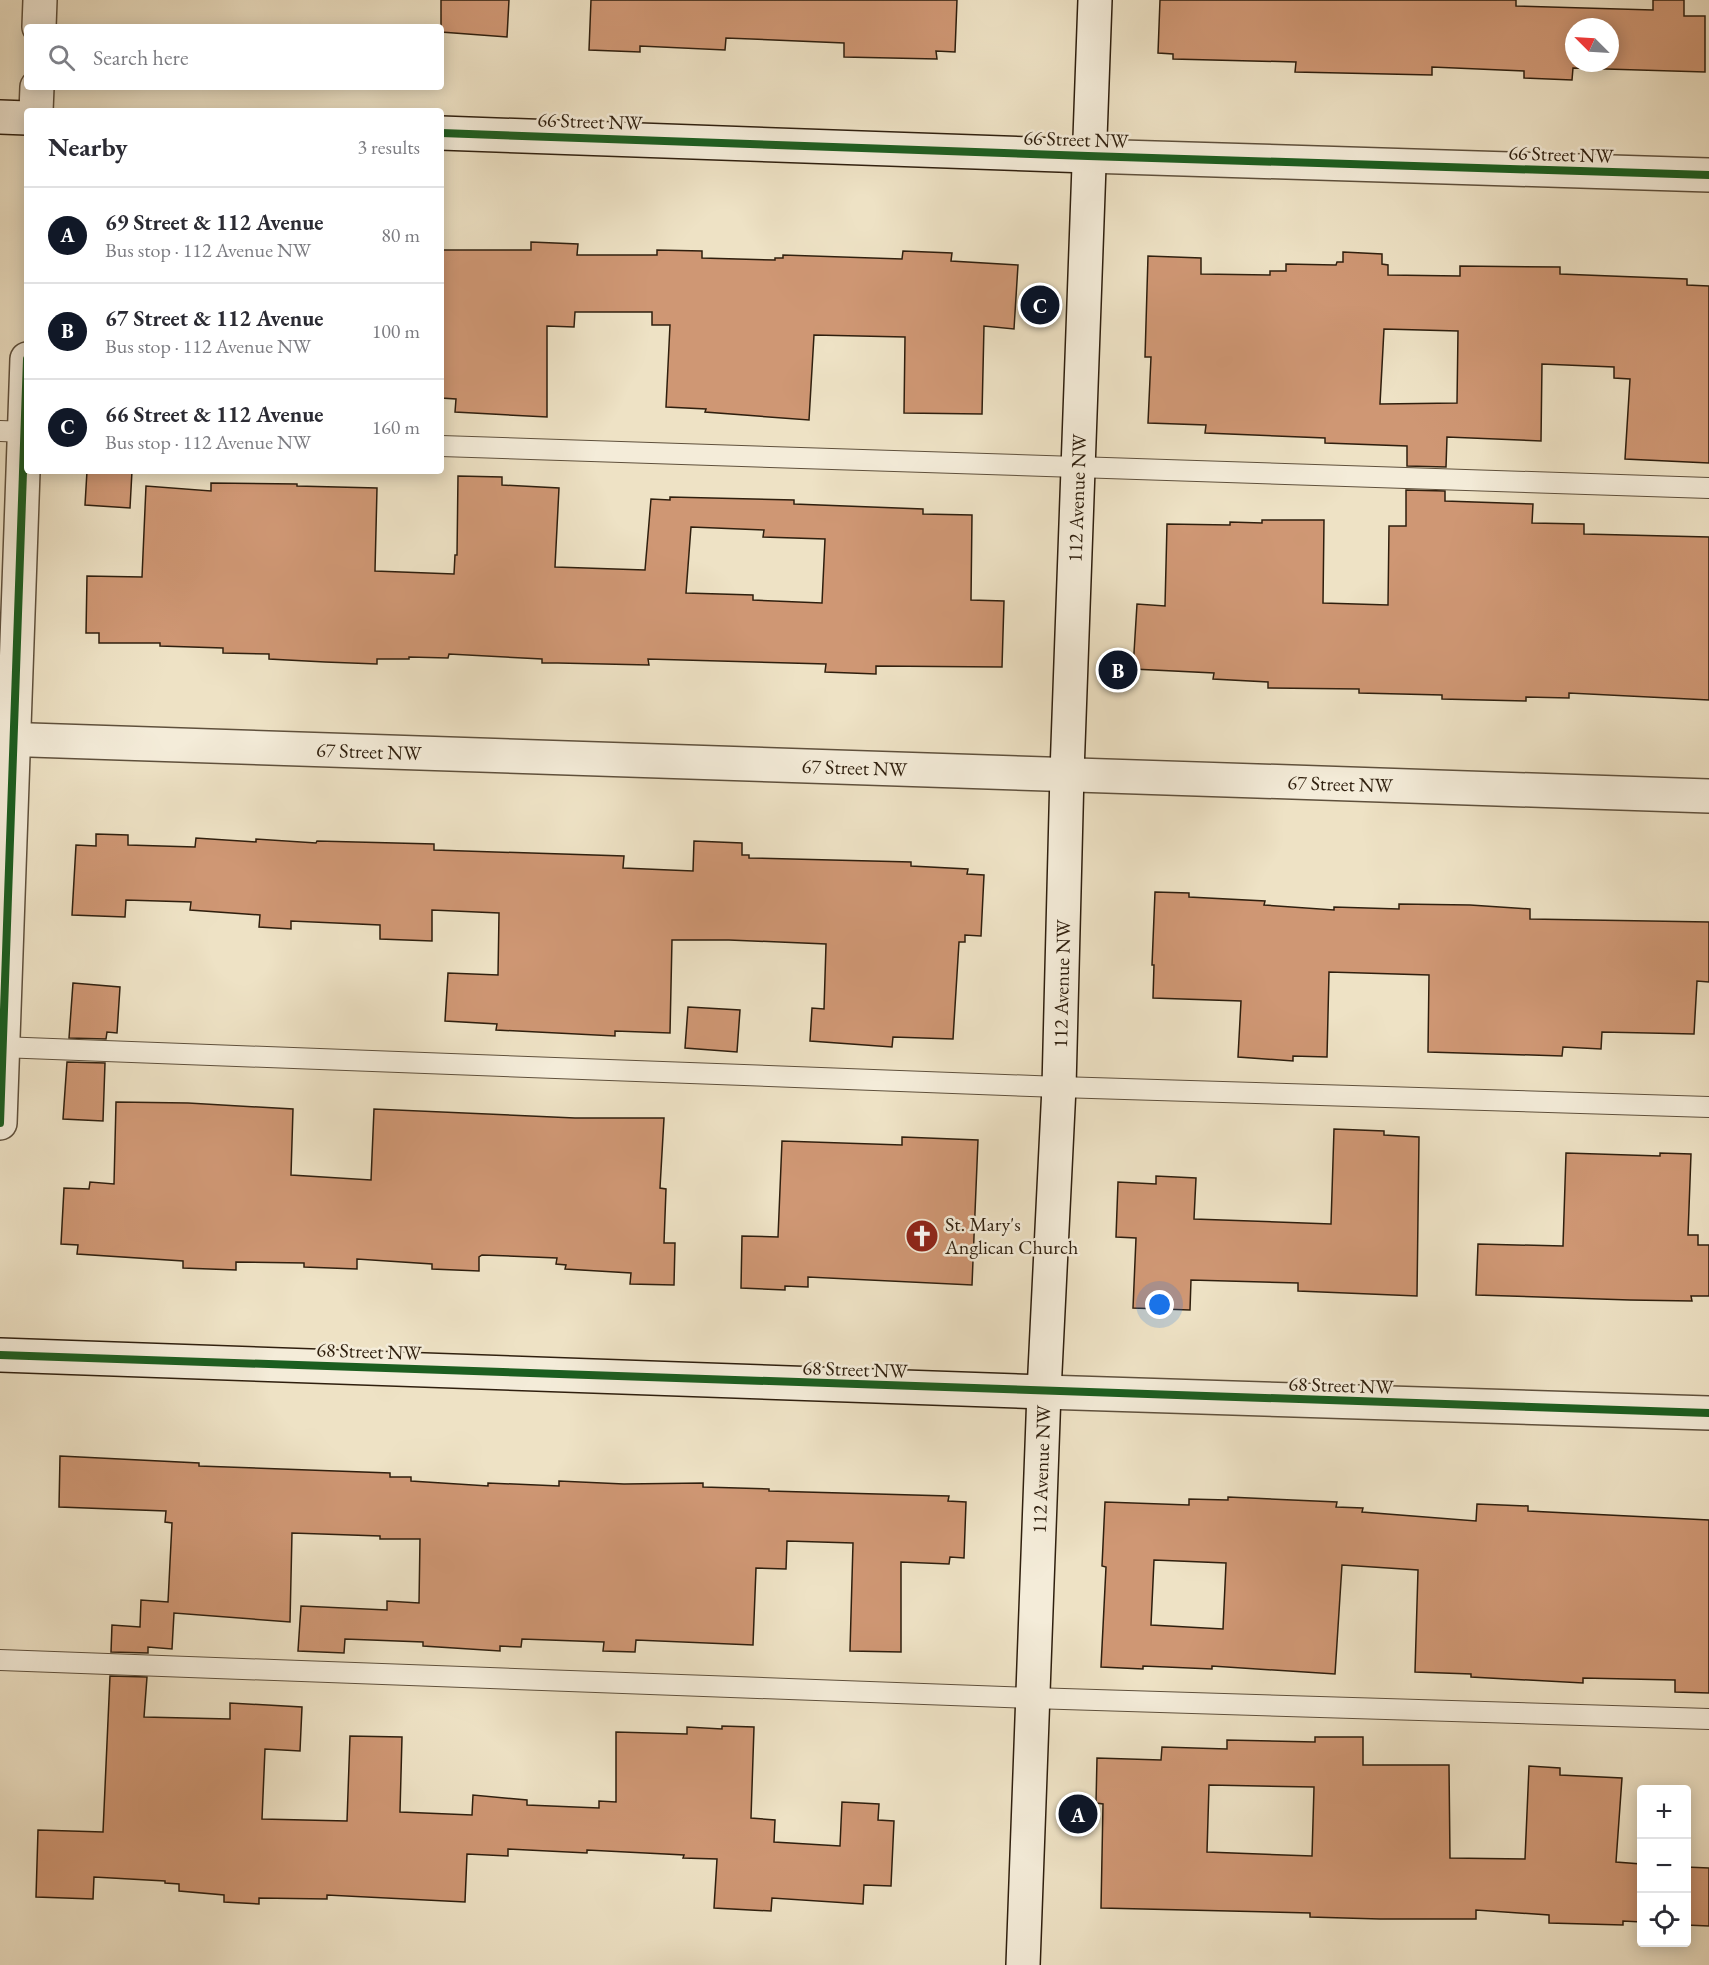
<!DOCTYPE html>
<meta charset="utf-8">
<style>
:root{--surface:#fff;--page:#f7f7f7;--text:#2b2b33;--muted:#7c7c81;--line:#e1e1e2;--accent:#111827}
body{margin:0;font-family:"EB Garamond",serif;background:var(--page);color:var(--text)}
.controls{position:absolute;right:18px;bottom:18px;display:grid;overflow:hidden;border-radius:6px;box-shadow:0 3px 15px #0003}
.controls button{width:54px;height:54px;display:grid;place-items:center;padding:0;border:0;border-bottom:2px solid var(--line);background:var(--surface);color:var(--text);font:30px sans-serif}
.compass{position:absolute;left:1565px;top:18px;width:54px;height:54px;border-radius:50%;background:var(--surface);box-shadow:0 3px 15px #0003;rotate:294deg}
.you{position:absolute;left:1160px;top:1305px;width:21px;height:21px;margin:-15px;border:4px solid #fff;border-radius:50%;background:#1a73e8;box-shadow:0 0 0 9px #1a73e833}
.badge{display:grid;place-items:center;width:39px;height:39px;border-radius:50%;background:var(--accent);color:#fff;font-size:20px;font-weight:700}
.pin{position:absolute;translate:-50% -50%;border:3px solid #fff;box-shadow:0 2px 6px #0006}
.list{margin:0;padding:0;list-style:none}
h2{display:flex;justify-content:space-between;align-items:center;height:78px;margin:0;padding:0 24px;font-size:26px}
h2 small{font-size:20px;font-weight:400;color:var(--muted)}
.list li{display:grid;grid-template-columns:39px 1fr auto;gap:18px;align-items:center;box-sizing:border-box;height:96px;padding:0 24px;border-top:2px solid var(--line)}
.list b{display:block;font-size:22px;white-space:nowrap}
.list p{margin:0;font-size:20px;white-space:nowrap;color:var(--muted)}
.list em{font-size:20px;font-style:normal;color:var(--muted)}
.icon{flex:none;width:33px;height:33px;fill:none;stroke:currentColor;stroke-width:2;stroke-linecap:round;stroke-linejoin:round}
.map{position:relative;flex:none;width:1709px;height:1965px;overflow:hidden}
.search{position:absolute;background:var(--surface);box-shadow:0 3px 15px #0003;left:24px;top:24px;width:420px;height:66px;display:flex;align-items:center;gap:15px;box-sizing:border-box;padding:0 21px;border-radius:6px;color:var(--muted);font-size:22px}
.panel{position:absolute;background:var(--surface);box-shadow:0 3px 15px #0003;left:24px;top:108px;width:420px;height:366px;border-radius:6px}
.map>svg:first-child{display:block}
</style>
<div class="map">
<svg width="1709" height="1965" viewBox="0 0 1709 1965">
<rect width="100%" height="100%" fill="#eee2c5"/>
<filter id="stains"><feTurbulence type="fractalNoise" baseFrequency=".00333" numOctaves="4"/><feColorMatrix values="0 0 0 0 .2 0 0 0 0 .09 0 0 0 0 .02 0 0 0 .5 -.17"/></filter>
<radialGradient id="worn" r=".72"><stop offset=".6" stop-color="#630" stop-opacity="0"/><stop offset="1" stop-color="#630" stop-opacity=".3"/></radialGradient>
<path fill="#cf9774" stroke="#2f1f0e" stroke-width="1.5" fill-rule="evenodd" d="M 441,0 L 509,0 L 507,37 L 441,32 Z
M 591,0 L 957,0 L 955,52 L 936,51 L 937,59 L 844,57 L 844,43 L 726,38 L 725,50 L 640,46 L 640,52 L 589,50 Z
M 1160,0 L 1516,0 L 1516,6 L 1653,10 L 1653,0 L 1684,0 L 1684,16 L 1705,16 L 1705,72 L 1573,68 L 1572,80 L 1524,78 L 1524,71 L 1432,67 L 1432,75 L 1295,72 L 1296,62 L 1173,59 L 1173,54 L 1158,53 ZM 1574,27 L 1610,27 L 1610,63 L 1574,63 Z
M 531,242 L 578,244 L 577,255 L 657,255 L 657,250 L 702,251 L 702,258 L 775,260 L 775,258 L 783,258 L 783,255 L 902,259 L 903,251 L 952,253 L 951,261 L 1018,265 L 1014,329 L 984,326 L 982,414 L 904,413 L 905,337 L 814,335 L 809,420 L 705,412 L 706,409 L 666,407 L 670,325 L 652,325 L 652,312 L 575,312 L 574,327 L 547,326 L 547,417 L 455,412 L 456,399 L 441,398 L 441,250 L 531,250 Z
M 1343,252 L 1382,254 L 1382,264 L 1388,265 L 1388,275 L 1460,276 L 1460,266 L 1560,267 L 1560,274 L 1687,279 L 1687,285 L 1709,286 L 1709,463 L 1625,459 L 1630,379 L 1614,378 L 1614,367 L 1542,364 L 1541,441 L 1447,437 L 1446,467 L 1407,466 L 1407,446 L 1325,443 L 1325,438 L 1205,433 L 1206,425 L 1148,423 L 1151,357 L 1145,357 L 1148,256 L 1201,258 L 1201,274 L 1270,275 L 1270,271 L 1286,271 L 1286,264 L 1336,265 L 1337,262 L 1343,262 ZM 1384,329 L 1458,331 L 1457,403 L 1380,404 Z
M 87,471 L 132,471 L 130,508 L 85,505 Z
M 458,476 L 502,477 L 502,485 L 559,488 L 555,567 L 645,570 L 651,499 L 670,500 L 670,497 L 794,500 L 794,504 L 923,509 L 923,514 L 972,515 L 971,600 L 1004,601 L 1002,667 L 876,666 L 876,674 L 825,672 L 826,664 L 648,659 L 649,665 L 558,663 L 542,663 L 542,659 L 449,654 L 448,658 L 409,657 L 409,659 L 377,659 L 377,664 L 325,662 L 269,659 L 269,654 L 223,653 L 223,648 L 160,646 L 160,643 L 99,643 L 99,633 L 86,633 L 87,576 L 142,577 L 146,486 L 211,491 L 211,483 L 297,484 L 297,486 L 377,488 L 375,571 L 454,574 L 455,555 L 457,555 ZM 691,527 L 764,530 L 763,537 L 825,539 L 822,603 L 753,600 L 753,595 L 686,593 Z
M 1406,490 L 1445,491 L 1445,501 L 1533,504 L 1532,523 L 1584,524 L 1584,534 L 1709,537 L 1709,700 L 1569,693 L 1569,698 L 1526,697 L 1526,701 L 1442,699 L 1442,695 L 1359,693 L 1359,689 L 1268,688 L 1268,682 L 1213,679 L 1214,673 L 1133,669 L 1137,604 L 1165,606 L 1167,524 L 1230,525 L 1230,522 L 1262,523 L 1262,520 L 1324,520 L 1323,603 L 1388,605 L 1389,526 L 1406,526 Z
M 96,834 L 128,835 L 128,845 L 195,847 L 196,838 L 256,842 L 256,839 L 316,843 L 317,841 L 434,844 L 434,850 L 624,856 L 623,868 L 693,871 L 694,841 L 742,843 L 742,855 L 749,855 L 749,858 L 911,862 L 911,866 L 968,869 L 967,874 L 984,875 L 981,936 L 965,935 L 965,942 L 959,942 L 953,1039 L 893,1037 L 892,1047 L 810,1041 L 812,1008 L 824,1009 L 826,944 L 729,940 L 672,940 L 670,1033 L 615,1031 L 615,1036 L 496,1030 L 497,1024 L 445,1021 L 448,973 L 498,975 L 499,913 L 432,910 L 432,941 L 380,939 L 380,925 L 291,921 L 291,929 L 259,927 L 260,915 L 190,910 L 191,902 L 126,900 L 125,917 L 72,915 L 76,845 L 96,846 Z
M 1155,892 L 1189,893 L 1189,897 L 1265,901 L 1264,905 L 1334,910 L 1334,907 L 1399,909 L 1399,904 L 1470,905 L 1530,909 L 1530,919 L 1709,922 L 1709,982 L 1697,981 L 1694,1034 L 1602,1032 L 1601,1049 L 1563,1047 L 1562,1056 L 1428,1052 L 1429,975 L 1329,972 L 1327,1057 L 1293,1056 L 1293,1061 L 1238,1057 L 1241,1001 L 1153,998 L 1154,965 L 1152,965 Z
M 73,983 L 120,987 L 117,1033 L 107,1032 L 106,1039 L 69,1038 Z
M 688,1007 L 740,1010 L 737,1052 L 685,1048 Z
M 67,1062 L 105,1063 L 103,1121 L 63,1119 Z
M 116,1102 L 188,1103 L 293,1109 L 291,1175 L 371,1180 L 374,1109 L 575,1118 L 664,1118 L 660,1188 L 666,1189 L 664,1243 L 675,1243 L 674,1285 L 630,1284 L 631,1273 L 565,1269 L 566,1265 L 556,1264 L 557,1258 L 482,1255 L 479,1257 L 479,1271 L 432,1269 L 432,1264 L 357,1259 L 357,1269 L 304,1267 L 304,1263 L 236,1262 L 236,1270 L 183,1268 L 183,1261 L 77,1254 L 78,1245 L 61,1244 L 64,1188 L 89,1189 L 90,1182 L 114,1184 Z
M 1334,1129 L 1384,1131 L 1384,1135 L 1419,1137 L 1417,1296 L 1298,1291 L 1298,1283 L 1191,1280 L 1190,1310 L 1133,1308 L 1136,1238 L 1116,1237 L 1118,1182 L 1156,1184 L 1156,1176 L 1196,1178 L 1194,1219 L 1331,1224 Z
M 902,1137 L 978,1140 L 972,1285 L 808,1277 L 808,1287 L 785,1286 L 785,1290 L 741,1288 L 742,1236 L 778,1237 L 782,1141 L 902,1145 Z
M 1566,1153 L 1660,1156 L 1660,1153 L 1691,1154 L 1688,1235 L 1698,1235 L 1698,1245 L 1709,1245 L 1709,1296 L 1691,1296 L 1692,1301 L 1630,1300 L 1476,1295 L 1478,1244 L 1563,1246 Z
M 60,1456 L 199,1463 L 199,1466 L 390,1473 L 390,1477 L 411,1477 L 411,1481 L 488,1486 L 488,1483 L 559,1486 L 559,1481 L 624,1484 L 703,1483 L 703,1487 L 769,1489 L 769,1491 L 949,1496 L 948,1501 L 966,1502 L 964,1558 L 950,1557 L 949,1564 L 901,1562 L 901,1652 L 850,1651 L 853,1543 L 787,1541 L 786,1569 L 756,1568 L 753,1645 L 636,1640 L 635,1652 L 603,1651 L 604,1642 L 522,1639 L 521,1647 L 500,1646 L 500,1651 L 423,1646 L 423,1642 L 345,1639 L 344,1653 L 298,1651 L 301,1606 L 387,1610 L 387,1601 L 419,1603 L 420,1539 L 380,1539 L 380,1536 L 292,1533 L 290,1622 L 174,1613 L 172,1649 L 148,1647 L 148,1653 L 111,1652 L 112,1625 L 140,1627 L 141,1600 L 168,1602 L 172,1523 L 165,1522 L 166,1511 L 59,1507 Z
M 1228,1497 L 1337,1502 L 1336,1507 L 1363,1508 L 1362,1512 L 1476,1521 L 1477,1504 L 1528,1506 L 1528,1511 L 1709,1520 L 1709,1693 L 1675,1692 L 1675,1680 L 1583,1678 L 1583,1683 L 1471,1677 L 1471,1674 L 1415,1672 L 1418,1570 L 1342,1565 L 1335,1674 L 1212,1666 L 1212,1669 L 1143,1666 L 1143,1669 L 1101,1667 L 1106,1567 L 1102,1566 L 1105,1502 L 1189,1505 L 1189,1499 L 1228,1500 ZM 1154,1560 L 1226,1563 L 1223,1629 L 1151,1625 Z
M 110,1676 L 147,1677 L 144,1717 L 230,1719 L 230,1703 L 302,1707 L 300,1751 L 265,1749 L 262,1819 L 347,1821 L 350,1736 L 402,1737 L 400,1812 L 472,1815 L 473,1795 L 527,1800 L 527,1805 L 599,1808 L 599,1801 L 616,1802 L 616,1732 L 687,1734 L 687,1727 L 722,1729 L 722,1726 L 754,1727 L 751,1818 L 775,1820 L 774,1842 L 840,1846 L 842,1802 L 879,1804 L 878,1820 L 894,1821 L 891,1886 L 864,1885 L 863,1904 L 772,1898 L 771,1911 L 714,1908 L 717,1859 L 683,1858 L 684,1855 L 587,1850 L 587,1853 L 508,1849 L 508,1856 L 467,1854 L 465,1902 L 327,1895 L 327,1899 L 259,1898 L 259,1904 L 224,1902 L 224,1895 L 179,1891 L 179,1884 L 165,1883 L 165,1881 L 94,1877 L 93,1899 L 36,1897 L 38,1830 L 103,1832 Z
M 1315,1737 L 1363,1737 L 1363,1765 L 1449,1765 L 1450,1858 L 1525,1859 L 1529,1766 L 1560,1768 L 1560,1775 L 1622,1778 L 1616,1862 L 1641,1864 L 1641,1922 L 1623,1921 L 1623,1925 L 1549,1923 L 1549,1915 L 1476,1910 L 1476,1919 L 1380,1919 L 1310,1917 L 1310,1913 L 1101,1908 L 1103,1804 L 1096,1803 L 1097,1758 L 1161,1760 L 1162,1747 L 1227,1749 L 1227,1740 L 1315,1742 ZM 1209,1785 L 1314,1787 L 1312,1856 L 1207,1852 Z
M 1686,1867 L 1709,1868 L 1709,1926 L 1686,1925 Z"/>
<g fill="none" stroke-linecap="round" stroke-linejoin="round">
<g stroke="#5f503c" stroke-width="22">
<path id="lane" d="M 0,431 L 27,432
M 441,446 L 1709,488
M 0,1047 L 1059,1087 L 1709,1107
M 0,1660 L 1032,1698 L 1709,1719"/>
</g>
<g stroke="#5f503c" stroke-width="36">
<g id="street">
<path d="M 39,27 L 40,0"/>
<path d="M 36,111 L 37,87"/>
<path d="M 1088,156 L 1709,175"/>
<path id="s1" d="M 0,739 L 1709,796"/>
<path d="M 0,1123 L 27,359"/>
<path d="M 1044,1392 L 1709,1413"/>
</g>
</g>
<g stroke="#2f1f0e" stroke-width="36">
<g id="secondary">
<path d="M 0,117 L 27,118"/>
<path d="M 441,133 L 1088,156"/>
<path d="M 0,1355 L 1044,1392"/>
<path id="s2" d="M 1023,1965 L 1044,1392 L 1059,1087 L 1067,773 L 1095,0"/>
</g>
</g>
<use href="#lane" stroke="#f4ecd9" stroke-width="20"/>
<use href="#street" stroke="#f4ecd9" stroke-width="33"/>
<use href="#secondary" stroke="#f4ecd9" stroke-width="33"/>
<g stroke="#f4ecd9" stroke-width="11">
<path id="cycleway" d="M 441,133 L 1088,156 L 1709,175
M 0,1123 L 27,359
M 0,1355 L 1709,1413"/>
</g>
<use href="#cycleway" stroke="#1b5e20" stroke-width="8"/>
</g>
<defs>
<g id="church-disc" transform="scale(1.725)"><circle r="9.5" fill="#8f2418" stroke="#f4ecd9"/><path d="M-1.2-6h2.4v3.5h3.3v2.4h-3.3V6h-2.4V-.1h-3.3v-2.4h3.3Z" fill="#fff"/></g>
</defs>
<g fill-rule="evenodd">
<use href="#church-disc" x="922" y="1236"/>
</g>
<g text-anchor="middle" stroke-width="5" stroke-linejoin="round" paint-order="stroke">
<g font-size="20" fill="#2f1f0e" stroke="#f4ecd9">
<text transform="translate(590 121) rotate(2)" y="7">66 Street NW</text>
<text transform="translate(1076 139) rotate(2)" y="7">66 Street NW</text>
<text transform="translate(1561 154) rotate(2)" y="7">66 Street NW</text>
<text dy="7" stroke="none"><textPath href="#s2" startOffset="1468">112 Avenue NW</textPath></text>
<text dy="7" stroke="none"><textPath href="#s1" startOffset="369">67 Street NW</textPath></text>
<text dy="7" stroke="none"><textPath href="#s1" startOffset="855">67 Street NW</textPath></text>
<text dy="7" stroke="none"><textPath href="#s1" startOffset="1341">67 Street NW</textPath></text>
<text dy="7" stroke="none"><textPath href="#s2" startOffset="982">112 Avenue NW</textPath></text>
<text transform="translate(369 1351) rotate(2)" y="7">68 Street NW</text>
<text transform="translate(855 1369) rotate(2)" y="7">68 Street NW</text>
<text transform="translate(1341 1385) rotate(2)" y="7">68 Street NW</text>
<text dy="7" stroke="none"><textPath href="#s2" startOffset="496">112 Avenue NW</textPath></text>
</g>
<g font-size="20" fill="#2f1f0e" stroke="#f4ecd9" text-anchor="start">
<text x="945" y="1231">St. Mary's<tspan x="945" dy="23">Anglican Church</tspan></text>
</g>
</g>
<rect width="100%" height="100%" filter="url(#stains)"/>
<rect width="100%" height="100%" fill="url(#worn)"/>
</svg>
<div class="controls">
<button>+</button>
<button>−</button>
<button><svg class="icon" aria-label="locate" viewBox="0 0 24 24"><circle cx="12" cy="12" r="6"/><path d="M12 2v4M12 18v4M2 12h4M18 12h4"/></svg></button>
</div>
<svg class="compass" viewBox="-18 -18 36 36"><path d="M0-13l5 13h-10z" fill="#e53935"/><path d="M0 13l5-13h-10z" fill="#7c7c81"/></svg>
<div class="you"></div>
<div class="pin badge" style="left:1078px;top:1814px">A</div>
<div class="pin badge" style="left:1118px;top:670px">B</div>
<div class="pin badge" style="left:1040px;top:305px">C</div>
<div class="search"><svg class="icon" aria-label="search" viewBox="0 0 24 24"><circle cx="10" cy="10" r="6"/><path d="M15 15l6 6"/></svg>Search here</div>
<section class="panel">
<h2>Nearby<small>3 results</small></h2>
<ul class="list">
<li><span class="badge">A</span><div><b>69 Street &amp; 112 Avenue</b><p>Bus stop · 112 Avenue NW</p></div><em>80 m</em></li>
<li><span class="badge">B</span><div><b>67 Street &amp; 112 Avenue</b><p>Bus stop · 112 Avenue NW</p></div><em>100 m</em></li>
<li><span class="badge">C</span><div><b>66 Street &amp; 112 Avenue</b><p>Bus stop · 112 Avenue NW</p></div><em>160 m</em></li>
</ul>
</section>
</div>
